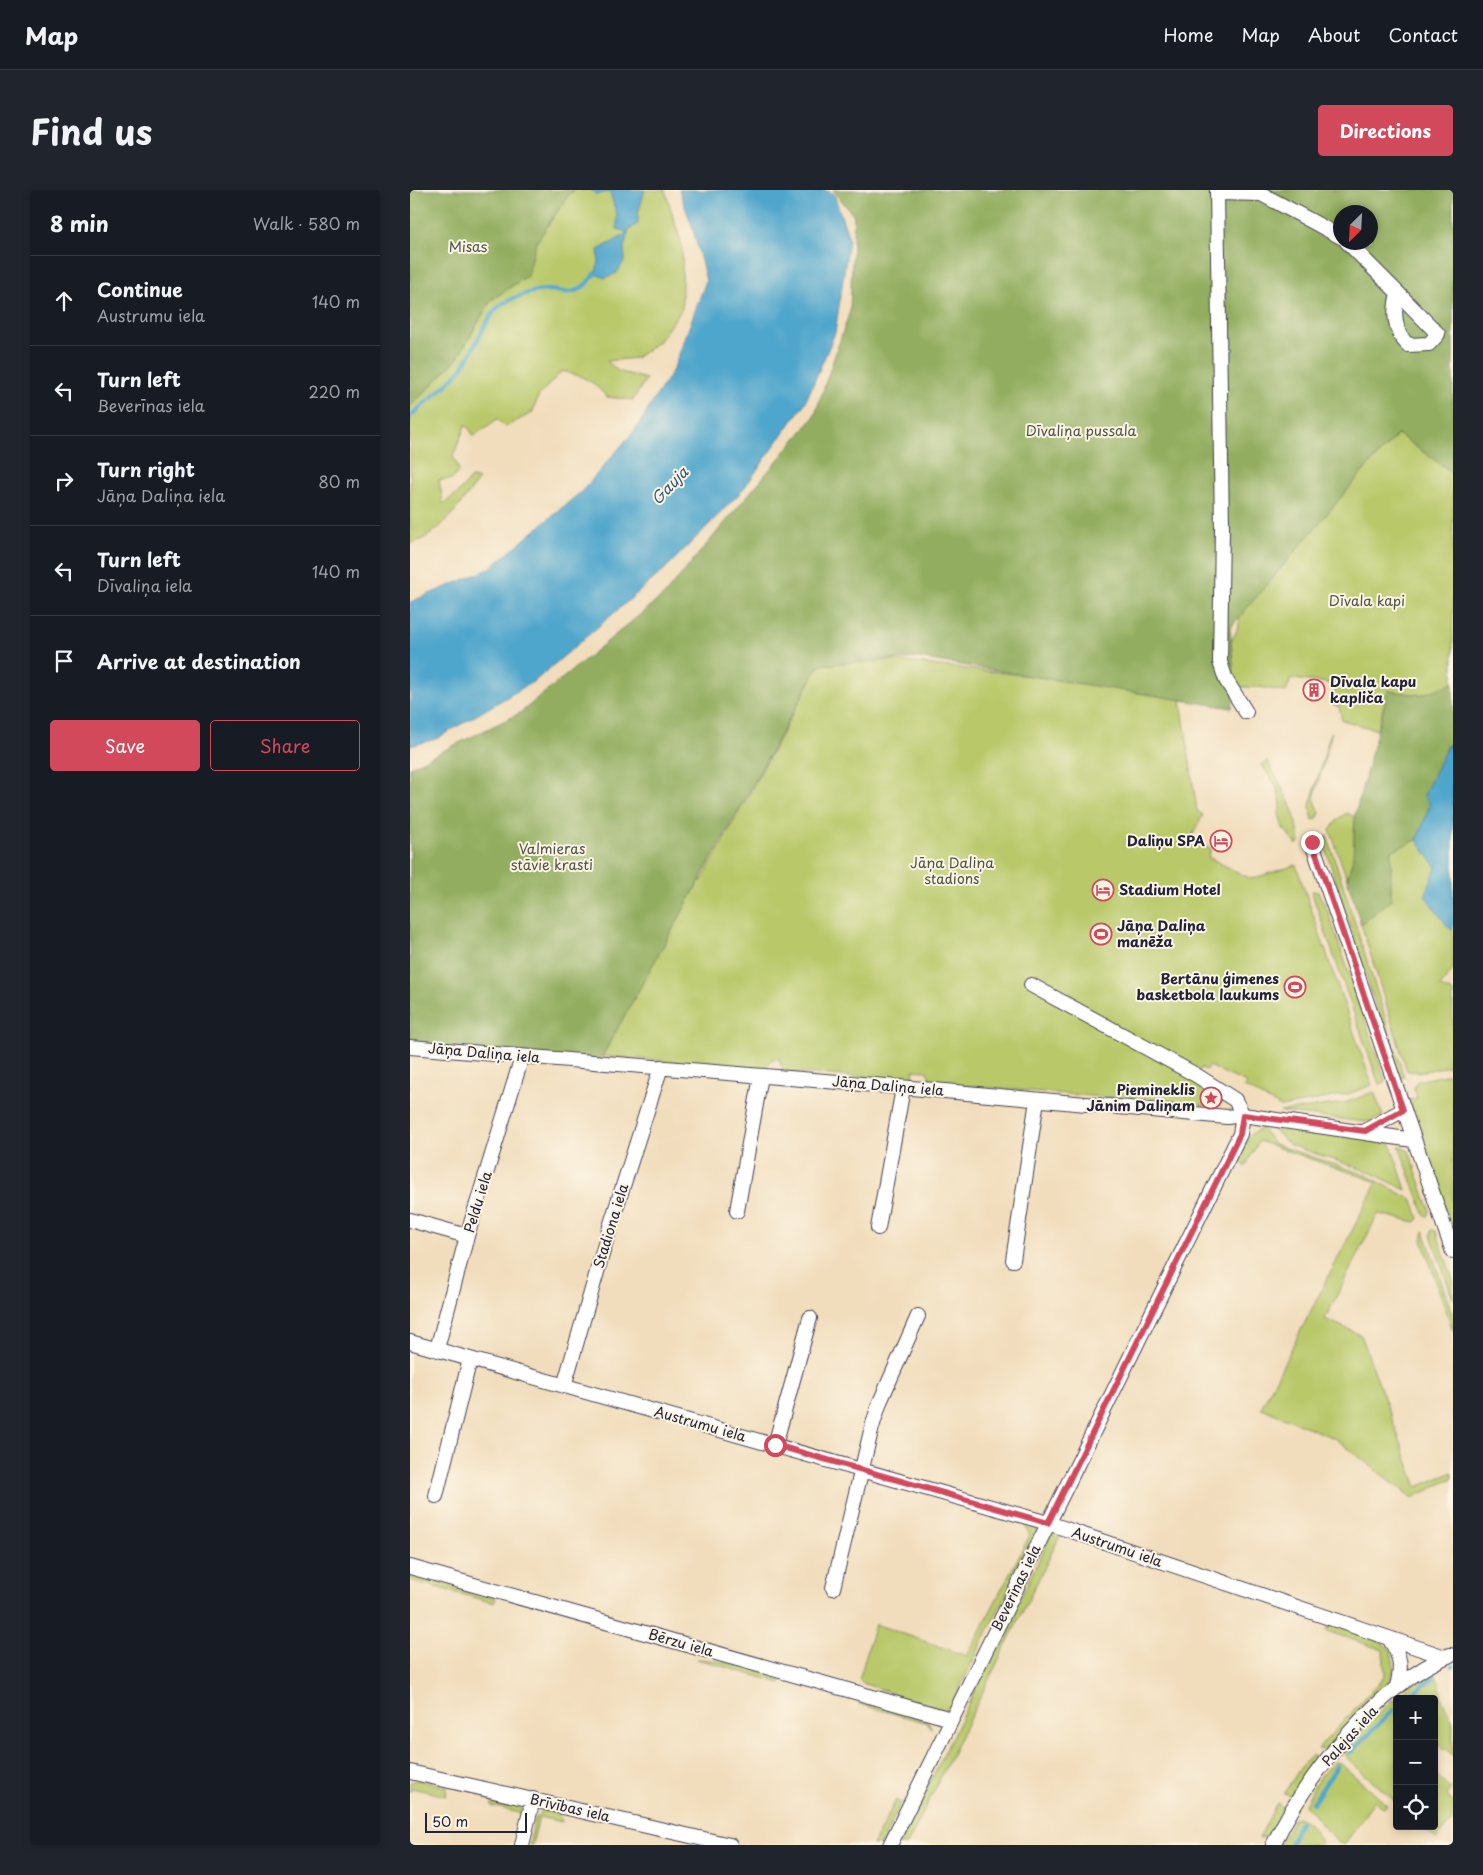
<!DOCTYPE html>
<meta charset="utf-8">
<style>
:root{--surface:#171b24;--page:#20242c;--text:#f1f3f6;--muted:#9ea1a6;--line:#363941;--accent:#d1495b}
body{margin:0;font-family:"Playpen Sans",sans-serif;background:var(--page);color:var(--text)}
.controls{position:absolute;right:15px;bottom:15px;display:grid;overflow:hidden;border-radius:5px;box-shadow:0 2px 8px #0003}
.controls button{width:45px;height:45px;display:grid;place-items:center;padding:0;border:0;border-bottom:1px solid var(--line);background:var(--surface);color:var(--text);font:25px sans-serif}
.compass{position:absolute;left:923px;top:15px;width:45px;height:45px;border-radius:50%;background:var(--surface);box-shadow:0 2px 8px #0003;rotate:204deg}
.scale{position:absolute;left:15px;bottom:12px;width:102px;box-sizing:border-box;padding-left:5px;border:2px solid #22223b;border-top:0;font-size:14px;line-height:18px;white-space:nowrap;color:#22223b;-webkit-text-stroke:4px #fcf5e5;paint-order:stroke}
.stop{position:absolute;width:15px;height:15px;margin:-11px;border:4px solid #d1495b;border-radius:50%;background:#fff}
.stop.end{background:#d1495b;border-color:#fff;box-shadow:0 1px 5px #0008}
.list{margin:0;padding:0;list-style:none}
h2{display:flex;justify-content:space-between;align-items:center;height:65px;margin:0;padding:0 20px;font-size:21px}
h2 small{font-size:16px;font-weight:400;color:var(--muted)}
.list li{display:grid;grid-template-columns:32px 1fr auto;gap:15px;align-items:center;box-sizing:border-box;height:90px;padding:0 20px;border-top:1px solid var(--line)}
.list b{display:block;font-size:19px;white-space:nowrap}
.list p{margin:0;font-size:16px;white-space:nowrap;color:var(--muted)}
.list em{font-size:16px;font-style:normal;color:var(--muted)}
.actions{display:flex;gap:10px;padding:15px 20px}
.actions a{flex:1;padding:11px 0;border:1px solid var(--accent);border-radius:5px;text-align:center;font-size:18px;color:var(--accent)}
.actions .main{background:var(--accent);color:#fff}
.icon{flex:none;width:28px;height:28px;fill:none;stroke:currentColor;stroke-width:2;stroke-linecap:round;stroke-linejoin:round}
.map{position:relative;flex:none;width:1043px;height:1655px;overflow:hidden;border-radius:5px}
header{display:flex;align-items:center;gap:30px;box-sizing:border-box;height:70px;padding:0 25px;background:var(--surface);border-bottom:1px solid var(--line)}
header strong{font-size:24px}
nav{display:flex;gap:28px;margin-inline-start:auto;font-size:18px}
.intro{display:flex;align-items:center;justify-content:space-between;box-sizing:border-box;height:120px;padding:0 30px}
h1{margin:0;font-size:35px}
.button{padding:12px 22px;border-radius:5px;background:var(--accent);color:#fff;font-size:18px;font-weight:700}
main{display:flex;gap:30px;padding:0 30px}
aside{flex:1;background:var(--surface);border-radius:5px;box-shadow:0 2px 8px #0003}
.map>svg:first-child{display:block}
</style>
<header>
<strong>Map</strong>
<nav><a>Home</a><a>Map</a><a>About</a><a>Contact</a></nav>
</header>
<div class="intro"><h1>Find us</h1><a class="button">Directions</a></div>
<main>
<aside>
<h2>8 min<small>Walk · 580 m</small></h2>
<ul class="list">
<li><svg class="icon" aria-label="ahead" viewBox="0 0 24 24"><path d="M12 20V5M6 11l6-6 6 6"/></svg><div><b>Continue</b><p>Austrumu iela</p></div><em>140 m</em></li>
<li><svg class="icon" aria-label="left" viewBox="0 0 24 24"><path d="M17 20v-9H6M10 6l-5 5 5 5"/></svg><div><b>Turn left</b><p>Beverīnas iela</p></div><em>220 m</em></li>
<li><svg class="icon" aria-label="right" viewBox="0 0 24 24"><path d="M7 20v-9h11M14 6l5 5-5 5"/></svg><div><b>Turn right</b><p>Jāņa Daliņa iela</p></div><em>80 m</em></li>
<li><svg class="icon" aria-label="left" viewBox="0 0 24 24"><path d="M17 20v-9H6M10 6l-5 5 5 5"/></svg><div><b>Turn left</b><p>Dīvaliņa iela</p></div><em>140 m</em></li>
<li><svg class="icon" aria-label="arrive" viewBox="0 0 24 24"><path d="M6 21V4h12l-3 4 3 4H6"/></svg><div><b>Arrive at destination</b></div></li>
</ul>
<div class="actions"><a class="main">Save</a><a>Share</a></div>
</aside>
<div class="map">
<svg width="1043" height="1655" viewBox="0 0 1043 1655">
<rect width="100%" height="100%" fill="#fcf5e5"/>
<filter id="ink" filterUnits="userSpaceOnUse"><feTurbulence type="fractalNoise" baseFrequency=".02" numOctaves="2"/><feDisplacementMap in="SourceGraphic" scale="10" xChannelSelector="R" yChannelSelector="G"/><feConvolveMatrix kernelMatrix="1 2 1 2 8 2 1 2 1" color-interpolation-filters="sRGB"/></filter>
<filter id="wash" filterUnits="userSpaceOnUse"><feTurbulence type="fractalNoise" baseFrequency=".0096" numOctaves="4" result="noise"/><feDisplacementMap in="SourceGraphic" scale="20" xChannelSelector="R" yChannelSelector="G"/><feGaussianBlur stdDeviation="1.12" result="paint"/><feColorMatrix in="noise" values="0 0 0 0 0 0 0 0 0 0 0 0 0 0 0 0 0 1.4 0 .05"/><feComposite in="paint" operator="in"/></filter>
<g filter="url(#wash)">
<rect width="100%" height="100%" fill="#f1ddbc"/>
<path fill="#b9c96b" stroke="#6e7653" d="M 165,0 L 255,0 L 272,56 L 272,119 L 248,152 L 226,168 L 197,171 L 208,181 L 236,189 L 223,210 L 197,207 L 183,193 L 170,186 L 152,181 L 129,205 L 122,223 L 95,237 L 87,229 L 64,246 L 56,234 L 43,266 L 49,280 L 43,289 L 29,290 L 33,314 L 48,303 L 61,288 L 69,289 C 54,310 26,350 0,353 L 0,217 L 47,169 L 81,110 L 117,86 L 126,53 L 159,4 Z
M 988,244 L 1043,283 L 1043,493 L 1011,505 L 978,501 L 967,540 L 932,530 L 929,517 L 922,514 L 926,494 L 881,489 L 876,502 L 850,497 L 827,497 C 821,491 816,472 817,462 C 820,448 830,443 830,424 L 957,277 Z
M 416,463 L 770,503 L 787,621 L 793,625 L 781,648 L 801,659 L 798,667 L 841,689 L 886,675 L 962,895 L 938,904 L 871,917 L 834,897 L 836,893 L 799,876 L 797,880 L 791,878 L 783,890 L 814,908 L 810,915 L 804,916 L 522,893 L 517,881 L 504,880 L 503,888 L 496,890 L 375,882 L 370,873 L 370,869 L 362,869 L 357,876 L 347,879 L 192,866 L 291,688 L 291,692 Z
M 922,542 L 904,608 L 910,623 L 907,629 L 903,630 L 900,616 L 920,544 Z
M 857,570 C 870,595 889,623 889,652 L 887,655 L 873,638 L 869,624 L 871,613 L 867,598 L 852,575 Z
M 937,623 L 945,627 L 943,668 L 937,689 L 920,640 L 929,628 Z
M 917,645 L 994,887 L 991,888 L 988,886 L 915,657 Z
M 1007,650 L 1026,677 L 1038,737 L 1043,740 L 1043,780 L 1030,797 L 1043,802 L 1043,875 L 1011,882 L 997,881 L 951,734 L 981,710 L 980,661 Z
M 901,701 L 908,702 L 917,719 L 976,892 L 969,894 Z
M 1043,883 L 1043,1040 L 996,911 L 1007,908 L 1004,898 L 1007,891 Z
M 964,902 L 973,926 L 957,932 L 870,922 L 934,913 Z
M 859,935 L 980,952 L 996,1000 L 960,982 L 880,955 Z
M 851,938 L 864,954 L 956,985 L 1003,1010 L 1009,1029 L 1006,1032 L 968,1024 L 915,1129 L 951,1145 L 1007,1297 L 1043,1282 L 1043,1288 L 1002,1308 L 926,1249 L 851,1218 L 967,992 L 849,951 L 835,977 L 829,968 L 840,945 Z
M 989,956 L 999,961 L 1020,1021 L 1018,1026 L 1015,1026 Z
M 1022,1040 L 1026,1041 L 1043,1090 L 1043,1109 L 1021,1045 Z
M 1014,1041 L 1043,1126 L 1043,1141 L 1012,1050 Z
M 618,1332 L 627,1337 L 627,1341 L 541,1516 L 533,1520 L 455,1494 L 449,1490 L 465,1434 L 557,1466 L 620,1345 L 615,1336 Z
M 643,1341 L 650,1343 L 650,1346 L 497,1655 L 489,1655 Z
M 0,1384 L 86,1408 L 84,1413 L 0,1390 Z
M 919,1434 L 971,1452 L 981,1460 L 984,1477 L 980,1492 L 914,1560 L 908,1559 L 975,1486 L 973,1460 L 917,1441 Z
M 287,1469 C 314,1470 346,1478 370,1489 L 371,1493 Z
M 1019,1481 L 1024,1482 L 1029,1492 L 1032,1509 L 1043,1532 L 1043,1566 L 1036,1558 L 1033,1560 L 1024,1548 L 1024,1509 L 993,1509 L 990,1504 Z
M 450,1509 L 516,1530 L 522,1538 L 514,1532 L 449,1514 Z
M 982,1510 L 987,1512 L 987,1613 L 938,1569 L 935,1563 L 936,1557 Z
M 902,1565 L 907,1569 L 882,1606 L 874,1603 L 891,1577 Z
M 925,1572 L 930,1573 L 977,1615 L 974,1618 L 965,1610 L 934,1655 L 927,1652 L 895,1615 C 902,1600 911,1581 925,1572 Z
M 1024,1582 L 1040,1599 L 1043,1597 L 1036,1605 L 1043,1612 L 1043,1630 L 1026,1649 L 1012,1636 L 1024,1636 Z
M 8,1590 L 37,1597 L 36,1606 L 2,1598 L 0,1602 L 0,1592 Z
M 85,1607 L 105,1613 L 114,1621 L 113,1624 L 81,1616 Z
M 486,1610 L 491,1613 L 471,1655 L 463,1655 Z
M 867,1613 L 873,1617 L 869,1629 L 855,1647 L 849,1648 Z
M 137,1620 L 149,1624 L 152,1632 L 129,1627 L 122,1655 L 119,1655 L 125,1628 L 132,1621 Z
M 888,1627 C 901,1634 907,1642 912,1655 L 869,1655 L 884,1628 Z"/>
<path fill="#92ad5f" stroke="#5a684d" fill-rule="evenodd" d="M 0,0 L 165,0 L 159,4 L 126,53 L 117,86 L 81,110 L 47,169 L 0,217 Z
M 423,0 L 1043,0 L 1043,283 L 988,244 L 957,277 L 820,438 L 825,496 L 822,518 L 508,468 L 409,475 L 189,872 L 0,857 L 0,577 L 110,523 L 254,405 L 404,227 L 440,121 L 444,26 ZM 931,22 L 961,22 L 961,52 L 931,52 Z
M 1043,493 L 1043,554 L 1036,556 L 1020,615 L 1007,650 L 981,661 L 981,710 L 951,734 L 937,689 L 943,668 L 945,625 L 978,501 L 1011,505 Z"/>
<path fill="#4fa6cc" stroke="#386484" d="M 181,0 L 235,0 L 228,24 L 228,34 L 219,40 L 214,57 L 215,70 L 207,83 L 195,88 L 185,84 L 189,72 L 188,60 L 215,45 L 215,41 L 207,39 L 207,26 L 200,2 L 186,5 Z
M 269,0 L 414,0 L 424,4 L 439,49 L 425,143 L 395,213 L 332,301 L 253,381 L 126,490 L 26,549 L 0,556 L 0,412 L 79,379 L 173,300 L 225,240 L 264,178 L 296,91 L 283,39 Z
M 1043,554 L 1043,740 L 1038,737 L 1015,706 L 1026,677 L 1007,650 L 1020,615 L 1014,605 L 1037,556 Z"/>
<g fill="none" stroke-linecap="round" stroke-linejoin="round">
<path stroke="#4fa6cc" stroke-width="4.5" d="M 0,227 C 19,207 43,194 57,170 C 66,156 79,120 94,113 C 106,106 124,100 138,100 C 146,100 157,104 165,101 C 174,98 179,91 185,84
M 1042,1476 L 1043,1476
M 1000,1505 L 1023,1488
M 940,1563 L 983,1520
M 903,1613 L 927,1576
M 880,1655 L 890,1632"/>
</g>
</g>
<g filter="url(#ink)">
<g fill="none" stroke-linecap="round" stroke-linejoin="round">
<g stroke="#413e4e" stroke-width="16">
<path id="minor" d="M 807,0 L 812,339 L 810,472 L 816,490 L 836,522
M 844,0 L 931,47
M 807,3 L 851,4
M 937,52 L 988,103 L 1028,144 L 1019,154 L 998,155 C 984,142 983,121 988,103
M 902,653 L 1043,1062
M 621,795 L 786,885 L 825,910 L 833,925
M 0,857 L 513,899 L 817,927 L 833,925 L 1003,950
M 955,941 L 993,920
M 327,1021 L 351,886
M 0,1030 L 57,1046
M 468,1038 L 493,898
M 603,1070 L 627,910
M 0,1152 L 638,1333 L 1035,1467
M 27,1159 L 57,1046 L 112,867
M 154,1196 L 200,1037 L 251,877
M 365,1255 L 400,1128
M 26,1306 L 60,1169
M 0,1377 L 541,1529
M 423,1398 L 462,1237 L 470,1212 L 508,1126
M 980,1450 C 991,1467 992,1477 987,1496
M 0,1582 L 320,1655
M 112,1655 L 123,1609
M 480,1655 L 830,944 L 833,925
M 863,1655 C 896,1586 968,1495 1040,1465"/>
</g>
<use href="#minor" stroke="#fff" stroke-width="14"/>
</g>
</g>
<g fill="none" stroke-linecap="round" stroke-linejoin="round" filter="url(#ink)">
<path stroke="#d1495b" stroke-width="6" d="M 365,1255 L 638,1333 L 830,944 L 833,925 L 955,941 L 993,920 L 902,652"/>
</g>
<defs>
<g id="building-ring" transform="scale(1.125)"><circle r="9.5" fill="#fcf5e5" stroke="#d1495b" stroke-width="1.5"/><path d="M-4-6H4V6H1V3H-1V6H-4ZM-2.5-4.3h1.7v1.8h-1.7ZM.8-4.3h1.7v1.8H.8ZM-2.5-1h1.7V.8h-1.7ZM.8-1h1.7V.8H.8Z" fill="#d1495b"/></g>
<g id="hotel-ring" transform="scale(1.125)"><circle r="9.5" fill="#fcf5e5" stroke="#d1495b" stroke-width="1.5"/><path d="M-6-4.5h1.5V1H6V5H4.5V3h-9V5H-6ZM-4 0a1.8 1.8 0 1 1 3.6 0ZM.5 0V-2.5h3Q6-2.5 6 0Z" fill="#d1495b"/></g>
<g id="stadium-ring" transform="scale(1.125)"><circle r="9.5" fill="#fcf5e5" stroke="#d1495b" stroke-width="1.5"/><path d="M0-5a6.5 5 0 1 0 0 10a6.5 5 0 1 0 0-10ZM-3.5-1.8h7v3.6h-7Z" fill="#d1495b"/></g>
<g id="sight-ring" transform="scale(1.125)"><circle r="9.5" fill="#fcf5e5" stroke="#d1495b" stroke-width="1.5"/><path d="M0-6L1.8-2.2L6-1.7L2.9 1.2L3.7 5.4L0 3.3L-3.7 5.4L-2.9 1.2L-6-1.7L-1.8-2.2Z" fill="#d1495b"/></g>
</defs>
<g fill-rule="evenodd">
<use href="#building-ring" x="904" y="500"/>
<use href="#hotel-ring" x="811" y="651"/>
<use href="#hotel-ring" x="693" y="700"/>
<use href="#stadium-ring" x="691" y="744"/>
<use href="#stadium-ring" x="885" y="797"/>
<use href="#sight-ring" x="801" y="908"/>
</g>
<g text-anchor="middle" stroke-width="4" stroke-linejoin="round" paint-order="stroke">
<g font-size="14" fill="#4f5449" stroke="#fcf5e5">
<text x="58" y="62">Misas</text>
<text x="671" y="246">Dīvaliņa pussala</text>
<text x="957" y="416">Dīvala kapi</text>
<text x="142" y="664">Valmieras<tspan x="142" dy="16">stāvie krasti</tspan></text>
<text x="542" y="678">Jāņa Daliņa<tspan x="542" dy="16">stadions</tspan></text>
</g>
<g font-size="14" font-weight="bold" fill="#22223b" stroke="#fcf5e5" text-anchor="start">
<text x="920" y="497">Dīvala kapu<tspan x="920" dy="16">kapliča</tspan></text>
<text x="795" y="656" text-anchor="end">Daliņu SPA</text>
<text x="709" y="705">Stadium Hotel</text>
<text x="707" y="741">Jāņa Daliņa<tspan x="707" dy="16">manēža</tspan></text>
<text x="869" y="794" text-anchor="end">Bertānu ģimenes<tspan x="869" dy="16">basketbola laukums</tspan></text>
<text x="785" y="905" text-anchor="end">Piemineklis<tspan x="785" dy="16">Jānim Daliņam</tspan></text>
</g>
<g font-size="14" fill="#22223b" stroke="#fcf5e5">
<text transform="translate(74 863) rotate(5)" y="5">Jāņa Daliņa iela</text>
<text transform="translate(478 896) rotate(5)" y="5">Jāņa Daliņa iela</text>
<text transform="translate(68 1012) rotate(-73)" y="5">Peldu iela</text>
<text transform="translate(201 1036) rotate(-73)" y="5">Stadiona iela</text>
<text transform="translate(290 1234) rotate(16)" y="5">Austrumu iela</text>
<text transform="translate(707 1357) rotate(19)" y="5">Austrumu iela</text>
<text transform="translate(606 1398) rotate(-64)" y="5">Beverīnas iela</text>
<text transform="translate(271 1453) rotate(16)" y="5">Bērzu iela</text>
<text transform="translate(940 1546) rotate(-48)" y="5">Palejas iela</text>
<text transform="translate(160 1618) rotate(13)" y="5">Brīvības iela</text>
</g>
<g font-size="15" font-style="italic" fill="#345775" stroke="#fcf5e5">
<text transform="translate(260 296) rotate(-46)" y="5">Gauja</text>
</g>
</g>
</svg>
<div class="controls">
<button>+</button>
<button>−</button>
<button><svg class="icon" aria-label="locate" viewBox="0 0 24 24"><circle cx="12" cy="12" r="6"/><path d="M12 2v4M12 18v4M2 12h4M18 12h4"/></svg></button>
</div>
<svg class="compass" viewBox="-18 -18 36 36"><path d="M0-13l5 13h-10z" fill="#e53935"/><path d="M0 13l5-13h-10z" fill="#9ea1a6"/></svg>
<div class="scale">50 m</div>
<div class="stop" style="left:365px;top:1255px"></div>
<div class="stop end" style="left:902px;top:652px"></div>
</div>
</main>
